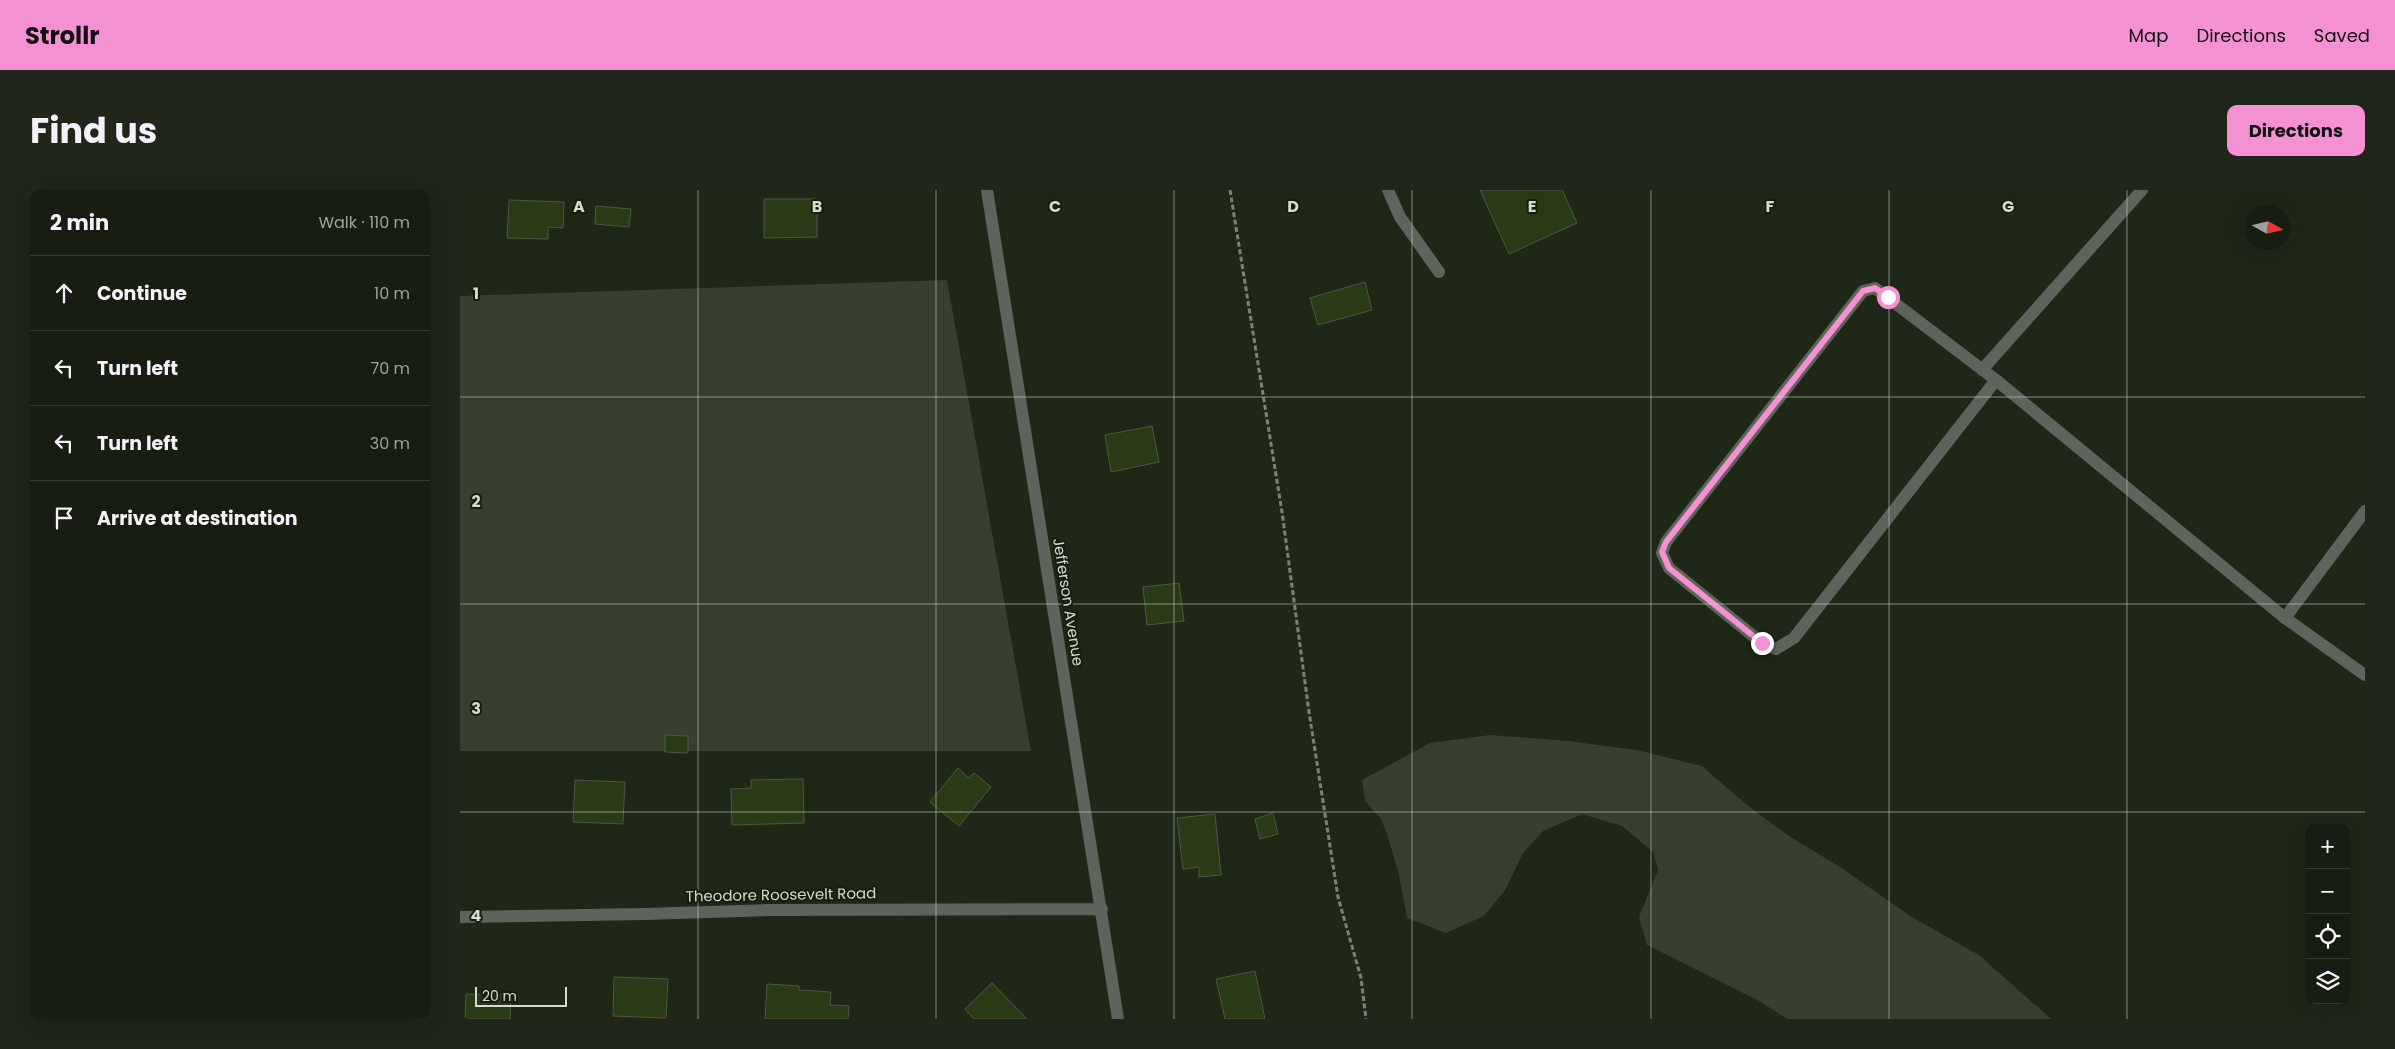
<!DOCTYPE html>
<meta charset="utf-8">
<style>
:root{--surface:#171d11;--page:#20261a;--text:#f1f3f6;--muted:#9ea29f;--line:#363b31;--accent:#f491d3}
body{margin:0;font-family:Poppins,sans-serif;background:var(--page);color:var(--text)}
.controls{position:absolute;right:15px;bottom:15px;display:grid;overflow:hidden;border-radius:10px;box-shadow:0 5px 20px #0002}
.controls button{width:45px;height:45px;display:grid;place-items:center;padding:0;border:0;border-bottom:1px solid var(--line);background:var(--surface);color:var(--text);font:25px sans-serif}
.compass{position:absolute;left:1785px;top:15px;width:45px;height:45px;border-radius:50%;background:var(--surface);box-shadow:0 5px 20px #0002;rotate:98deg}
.scale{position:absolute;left:15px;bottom:12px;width:92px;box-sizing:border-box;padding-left:5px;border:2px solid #d6dbd1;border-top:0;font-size:14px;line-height:18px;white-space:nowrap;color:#d6dbd1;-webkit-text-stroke:4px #161e0e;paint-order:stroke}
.stop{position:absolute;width:15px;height:15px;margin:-11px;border:4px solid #f491d3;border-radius:50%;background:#fff}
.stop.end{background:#f491d3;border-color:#fff;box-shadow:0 1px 5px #0008}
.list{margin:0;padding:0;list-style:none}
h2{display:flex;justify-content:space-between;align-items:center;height:65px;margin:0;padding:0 20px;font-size:21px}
h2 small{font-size:16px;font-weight:400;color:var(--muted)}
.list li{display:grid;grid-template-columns:32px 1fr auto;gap:15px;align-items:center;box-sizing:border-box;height:75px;padding:0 20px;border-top:1px solid var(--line)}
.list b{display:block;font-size:19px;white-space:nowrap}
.list em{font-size:16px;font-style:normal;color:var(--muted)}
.icon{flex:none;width:28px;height:28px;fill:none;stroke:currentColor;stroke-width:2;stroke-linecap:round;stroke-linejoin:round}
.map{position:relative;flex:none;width:1905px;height:829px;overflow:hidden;border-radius:10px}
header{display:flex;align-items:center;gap:30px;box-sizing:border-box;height:70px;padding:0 25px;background:var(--accent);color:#111}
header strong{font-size:24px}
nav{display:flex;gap:28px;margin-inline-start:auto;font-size:18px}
.intro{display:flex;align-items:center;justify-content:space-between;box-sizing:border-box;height:120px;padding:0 30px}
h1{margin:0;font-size:35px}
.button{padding:12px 22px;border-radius:10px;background:var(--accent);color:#111;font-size:18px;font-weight:700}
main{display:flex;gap:30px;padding:0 30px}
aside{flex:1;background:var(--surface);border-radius:10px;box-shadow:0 5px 20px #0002}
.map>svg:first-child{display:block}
</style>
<header>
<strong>Strollr</strong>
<nav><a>Map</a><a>Directions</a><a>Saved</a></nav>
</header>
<div class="intro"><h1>Find us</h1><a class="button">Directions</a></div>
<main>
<aside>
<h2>2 min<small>Walk · 110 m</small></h2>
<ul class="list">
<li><svg class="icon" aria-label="ahead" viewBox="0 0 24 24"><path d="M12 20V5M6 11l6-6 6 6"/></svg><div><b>Continue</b></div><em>10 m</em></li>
<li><svg class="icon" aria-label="left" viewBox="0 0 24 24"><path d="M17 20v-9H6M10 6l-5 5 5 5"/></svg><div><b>Turn left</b></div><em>70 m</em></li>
<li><svg class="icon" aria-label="left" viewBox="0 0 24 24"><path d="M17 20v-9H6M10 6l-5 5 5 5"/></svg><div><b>Turn left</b></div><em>30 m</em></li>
<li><svg class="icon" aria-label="arrive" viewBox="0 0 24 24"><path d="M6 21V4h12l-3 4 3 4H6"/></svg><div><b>Arrive at destination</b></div></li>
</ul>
</aside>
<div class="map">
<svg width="1905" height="829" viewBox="0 0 1905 829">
<rect width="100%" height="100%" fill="#1f2717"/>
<path fill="#36402c" d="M 487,90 L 571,561 L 0,561 L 0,106 Z
M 1030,545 L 1108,551 L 1177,560 L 1242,576 L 1288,616 L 1329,646 L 1380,677 L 1452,727 L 1519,765 L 1591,829 L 1327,829 L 1301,812 L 1187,755 L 1179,727 L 1198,680 L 1193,662 L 1162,636 L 1122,624 L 1083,641 L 1063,663 L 1045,700 L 1024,726 L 986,743 L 947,728 L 938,681 L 927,644 L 921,629 L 905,611 L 902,590 L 970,553 Z"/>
<path fill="#283a16" stroke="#4e5846" d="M 1020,0 L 1102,0 L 1117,33 L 1049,64 Z
M 304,9 L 357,9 L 357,47 L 304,48 Z
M 49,10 L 104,12 L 103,38 L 88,37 L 88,49 L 47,48 Z
M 136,16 L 171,19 L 169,37 L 135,34 Z
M 905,92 L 912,120 L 858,135 L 850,108 Z
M 692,236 L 699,272 L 651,282 L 645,245 Z
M 719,393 L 724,431 L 687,435 L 683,397 Z
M 205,545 L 228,546 L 228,563 L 205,562 Z
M 498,578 L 509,588 L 514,583 L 531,597 L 499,636 L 470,612 Z
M 343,589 L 344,633 L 272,635 L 271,599 L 291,598 L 291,590 Z
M 115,590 L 165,592 L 163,634 L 113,632 Z
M 813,623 L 818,644 L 800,649 L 795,629 Z
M 755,624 L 761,685 L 739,687 L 739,677 L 723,679 L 717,628 Z
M 795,781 L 805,829 L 765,829 L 756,789 Z
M 154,787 L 208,789 L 206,828 L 153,826 Z
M 532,793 L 567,829 L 514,829 L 505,819 Z
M 307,794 L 339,796 L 339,800 L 371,802 L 370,815 L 389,816 L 388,829 L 305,829 Z
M 6,804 L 51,805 L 50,829 L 5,829 Z"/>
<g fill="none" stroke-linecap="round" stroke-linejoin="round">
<path stroke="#7c8275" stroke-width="3" stroke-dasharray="5 2.5" stroke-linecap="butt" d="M 770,0 L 822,322 L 849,522 L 878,707 L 901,788 L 906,829"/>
<path stroke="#5f635b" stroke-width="12" d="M 928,0 L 940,27 L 979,82
M 1522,180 L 1682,0
M 1536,190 L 1334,448 L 1316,459 L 1302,453 L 1209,378 L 1202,363 L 1206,352 L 1403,101 L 1415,98 L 1536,190 L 1825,428 L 1905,321
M 1825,428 L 1905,485"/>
<path stroke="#5f635b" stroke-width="12" d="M 527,0 L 658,829
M 0,727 L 185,724 L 309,720 L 642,719"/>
</g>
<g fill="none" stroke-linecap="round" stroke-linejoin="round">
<path stroke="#f491d3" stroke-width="6" d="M 1302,453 L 1209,378 L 1202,362 L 1206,352 L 1403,101 L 1415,98 L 1428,107"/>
</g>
<path fill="none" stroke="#d6dbd1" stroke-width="1" stroke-opacity="0.55" d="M 238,0 L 238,829M 476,0 L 476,829M 714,0 L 714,829M 952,0 L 952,829M 1191,0 L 1191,829M 1429,0 L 1429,829M 1667,0 L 1667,829M 0,207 L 1905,207M 0,414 L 1905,414M 0,622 L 1905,622"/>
<g text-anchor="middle" stroke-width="4" stroke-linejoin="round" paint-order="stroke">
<g font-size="15" fill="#d6dbd1" stroke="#161e0e">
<text transform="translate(608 412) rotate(81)" y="5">Jefferson Avenue</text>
<text transform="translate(321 705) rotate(-1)" y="5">Theodore Roosevelt Road</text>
</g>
</g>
<g font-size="16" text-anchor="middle" font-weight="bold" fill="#d6dbd1" stroke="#161e0e" stroke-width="4" stroke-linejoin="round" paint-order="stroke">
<text x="119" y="22">A</text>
<text x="357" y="22">B</text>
<text x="595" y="22">C</text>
<text x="833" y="22">D</text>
<text x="1072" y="22">E</text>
<text x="1310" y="22">F</text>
<text x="1548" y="22">G</text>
<text x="16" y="109">1</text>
<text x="16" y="317">2</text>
<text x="16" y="524">3</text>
<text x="16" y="731">4</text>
</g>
</svg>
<div class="controls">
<button>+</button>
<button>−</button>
<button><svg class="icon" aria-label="locate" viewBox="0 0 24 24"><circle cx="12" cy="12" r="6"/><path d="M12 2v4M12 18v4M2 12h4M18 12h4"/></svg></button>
<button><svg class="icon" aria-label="layers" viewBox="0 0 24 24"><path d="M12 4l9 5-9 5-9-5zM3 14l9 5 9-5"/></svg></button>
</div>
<svg class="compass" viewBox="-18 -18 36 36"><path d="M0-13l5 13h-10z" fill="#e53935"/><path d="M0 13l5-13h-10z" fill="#9ea29f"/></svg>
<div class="scale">20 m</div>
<div class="stop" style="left:1428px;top:107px"></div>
<div class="stop end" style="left:1302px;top:453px"></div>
</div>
</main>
